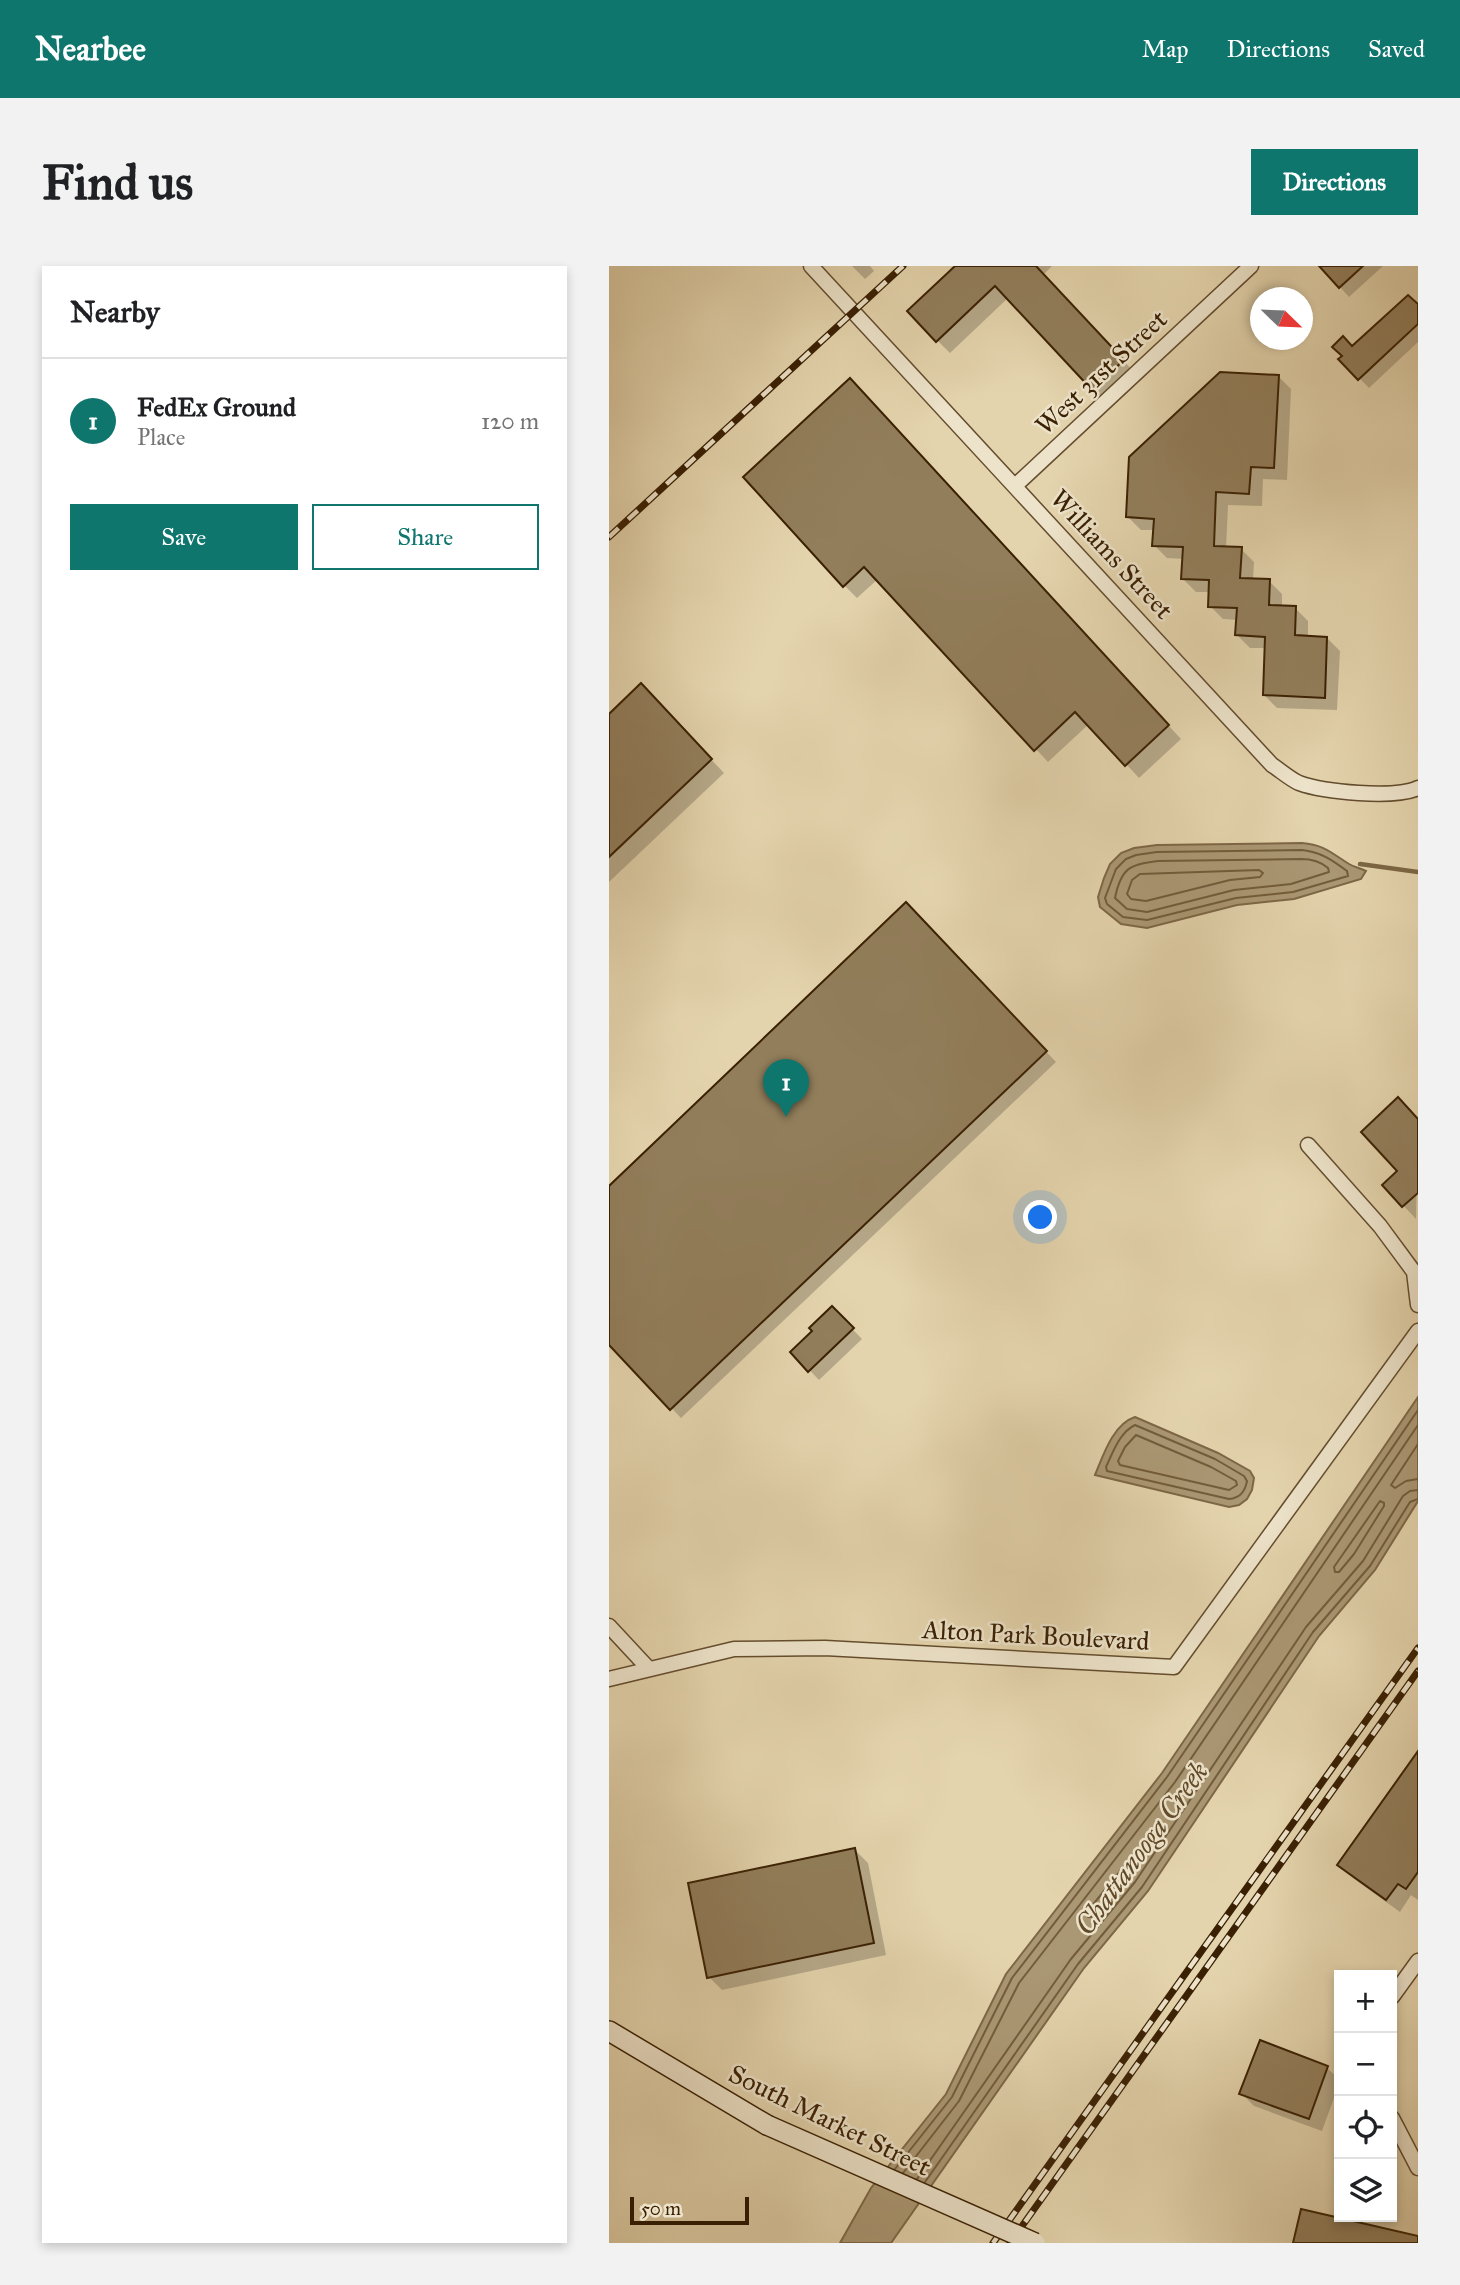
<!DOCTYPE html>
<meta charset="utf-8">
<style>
:root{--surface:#fff;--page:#f2f2f2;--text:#202124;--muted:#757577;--line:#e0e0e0;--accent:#0f766e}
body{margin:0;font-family:"IM FELL Great Primer",serif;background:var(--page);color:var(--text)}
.controls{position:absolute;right:21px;bottom:21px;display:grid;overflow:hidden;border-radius:0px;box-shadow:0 4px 10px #0003}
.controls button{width:63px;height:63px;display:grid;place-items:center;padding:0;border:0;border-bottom:2px solid var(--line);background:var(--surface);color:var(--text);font:35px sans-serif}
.compass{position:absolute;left:641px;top:21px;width:63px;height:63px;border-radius:50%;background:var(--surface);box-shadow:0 4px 10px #0003;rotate:113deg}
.scale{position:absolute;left:21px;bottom:18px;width:119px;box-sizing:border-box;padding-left:7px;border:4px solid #3a2003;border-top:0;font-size:19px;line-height:24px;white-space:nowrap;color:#3a2003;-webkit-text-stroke:5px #ede3ca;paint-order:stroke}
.you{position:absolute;left:432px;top:952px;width:24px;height:24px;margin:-18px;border:5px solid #fff;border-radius:50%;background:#1a73e8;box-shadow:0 0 0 10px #1a73e833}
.badge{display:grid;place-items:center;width:46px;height:46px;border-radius:50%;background:var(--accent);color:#fff;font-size:23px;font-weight:700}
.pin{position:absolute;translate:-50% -58px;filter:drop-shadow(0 2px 4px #0008)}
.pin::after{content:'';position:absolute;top:37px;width:24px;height:21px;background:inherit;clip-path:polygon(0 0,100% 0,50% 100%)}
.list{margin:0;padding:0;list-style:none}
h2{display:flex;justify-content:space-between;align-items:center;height:91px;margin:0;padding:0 28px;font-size:30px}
h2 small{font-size:23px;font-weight:400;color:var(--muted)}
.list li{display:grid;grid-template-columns:46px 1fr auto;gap:21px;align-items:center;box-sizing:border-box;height:126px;padding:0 28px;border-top:2px solid var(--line)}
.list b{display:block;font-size:26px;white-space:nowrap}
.list p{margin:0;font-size:23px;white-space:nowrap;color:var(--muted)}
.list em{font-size:23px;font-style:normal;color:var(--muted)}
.actions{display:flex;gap:14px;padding:21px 28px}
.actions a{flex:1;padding:16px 0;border:2px solid var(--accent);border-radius:0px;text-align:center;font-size:24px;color:var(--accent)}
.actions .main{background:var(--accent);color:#fff}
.icon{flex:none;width:38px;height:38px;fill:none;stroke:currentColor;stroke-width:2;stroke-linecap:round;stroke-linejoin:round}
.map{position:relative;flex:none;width:809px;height:1977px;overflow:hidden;border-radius:0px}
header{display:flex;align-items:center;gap:42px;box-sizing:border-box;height:98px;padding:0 35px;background:var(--accent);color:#fff}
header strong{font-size:33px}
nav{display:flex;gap:38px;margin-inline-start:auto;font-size:24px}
.intro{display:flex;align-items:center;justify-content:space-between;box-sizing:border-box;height:168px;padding:0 42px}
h1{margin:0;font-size:49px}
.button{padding:18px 32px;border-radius:0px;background:var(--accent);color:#fff;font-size:24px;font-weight:700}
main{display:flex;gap:42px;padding:0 42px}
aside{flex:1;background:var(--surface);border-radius:0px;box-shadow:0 4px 10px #0003}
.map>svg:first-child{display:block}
</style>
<header>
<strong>Nearbee</strong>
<nav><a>Map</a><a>Directions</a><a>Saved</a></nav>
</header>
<div class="intro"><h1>Find us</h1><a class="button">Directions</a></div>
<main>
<aside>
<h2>Nearby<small></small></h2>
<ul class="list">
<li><span class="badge">1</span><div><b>FedEx Ground</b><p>Place</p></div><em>120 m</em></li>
</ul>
<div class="actions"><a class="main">Save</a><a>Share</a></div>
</aside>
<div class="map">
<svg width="809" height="1977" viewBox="0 0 809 1977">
<rect width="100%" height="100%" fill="#e4d4ad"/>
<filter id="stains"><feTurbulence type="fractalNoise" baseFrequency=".00286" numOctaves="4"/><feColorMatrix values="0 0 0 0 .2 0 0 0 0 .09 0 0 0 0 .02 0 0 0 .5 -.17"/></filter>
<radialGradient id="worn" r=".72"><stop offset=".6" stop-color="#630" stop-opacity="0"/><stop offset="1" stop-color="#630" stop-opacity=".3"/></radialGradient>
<path fill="#aa9773" stroke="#7d6746" stroke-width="2" d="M 693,577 C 716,579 722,587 740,598 C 745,601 751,602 757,605 L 752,613 L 685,633 L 628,639 L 538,662 L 512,658 L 491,641 L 489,631 L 495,612 L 501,598 L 512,587 L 525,582 L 548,579 Z
M 809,1131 L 809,1235 L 766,1304 L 710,1370 L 539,1625 L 475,1702 L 282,1977 L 231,1977 L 262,1922 L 337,1828 L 397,1708 L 553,1507 Z
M 526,1151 L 609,1187 L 641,1205 L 645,1212 L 643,1224 L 638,1233 L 630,1239 L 620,1241 L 486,1209 C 494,1190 504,1158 526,1151 Z"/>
<path fill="#0003" d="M 243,0 L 261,0 L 265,5 L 256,13 Z
M 348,0 L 443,0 L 434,9 L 527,108 L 497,136 L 399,32 L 341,87 L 328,74 Z
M 721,0 L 774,0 L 740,31 L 731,21 Z
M 799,31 L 809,41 L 809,76 L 760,122 L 732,93 Z
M 669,110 L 682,123 L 678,214 L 654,213 L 653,240 L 619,239 L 617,282 L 632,283 L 645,296 L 644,314 L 660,315 L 673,328 L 673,341 L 686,342 L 699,355 L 699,372 L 718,372 L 731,385 L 728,444 L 668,442 L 655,429 L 657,382 L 641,382 L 628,369 L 629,354 L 614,353 L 601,340 L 602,326 L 587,326 L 574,313 L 575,293 L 558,292 L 545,279 L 546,264 L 532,264 L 519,251 Z
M 254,127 L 572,473 L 530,512 L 480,458 L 439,496 L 269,313 L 248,332 L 235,319 Z
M 45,433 L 115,507 L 0,616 L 0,450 Z
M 307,648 L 447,796 L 72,1152 L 0,1077 L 0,922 Z
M 789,834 L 809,854 L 807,953 L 775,919 L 790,905 Z
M 223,1042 L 253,1073 L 210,1114 L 183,1086 L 206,1065 Z
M 809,1488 L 809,1634 L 802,1629 L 791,1646 L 744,1612 L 731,1599 Z
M 246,1584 L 259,1597 L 277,1689 L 113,1724 L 100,1711 Z
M 718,1802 L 730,1813 L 730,1818 L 713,1865 L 645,1840 L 632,1827 Z"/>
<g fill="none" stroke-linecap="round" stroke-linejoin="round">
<path stroke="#725c3b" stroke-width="2" d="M 693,584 C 712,586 723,594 738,605 L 739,610 L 684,626 L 627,632 L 538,654 L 514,651 L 498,638 L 496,632 L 507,603 L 517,593 L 527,589 L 548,586 Z
M 692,593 C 703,593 711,595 719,602 L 720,606 L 682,618 L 625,624 L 538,646 L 518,643 L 506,632 C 512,602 521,598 549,595 Z
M 650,604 L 654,607 L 651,611 L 621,614 L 537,635 L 522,633 L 518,628 L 523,614 L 531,608 Z
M 526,1159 L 606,1193 L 635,1210 L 638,1215 C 636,1226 631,1232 620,1233 L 498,1205 L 497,1201 C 504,1186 511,1166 526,1159 Z
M 527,1169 L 602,1201 L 627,1215 L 628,1219 L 620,1224 L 511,1199 L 509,1195 L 516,1181 Z
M 809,1178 L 782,1219 L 786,1222 L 797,1215 L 809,1213
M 771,1235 L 775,1237 L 775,1240 L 745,1288 L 730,1306 L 726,1306 L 725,1301 Z
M 529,1583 L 532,1588 L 517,1610 L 483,1651 L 479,1651 L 478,1646 Z
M 286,1903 L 343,1831 L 403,1712 L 558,1511 L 809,1144
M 294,1907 L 350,1835 L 410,1717 L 566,1516 L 809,1159
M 308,1913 L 462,1693 L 526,1616 L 697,1361 L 754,1295 L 794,1230 L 801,1225 L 809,1224
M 316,1916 L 469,1698 L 533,1621 L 704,1366 L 761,1300 L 801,1236 L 809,1233"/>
<path stroke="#7d6746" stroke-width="4.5" d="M 751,598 L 809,606"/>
</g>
<path fill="#927e5b" stroke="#3a2003" stroke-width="2" d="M 346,0 L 427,0 L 515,94 L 483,124 L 386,20 L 327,76 L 298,45 Z
M 710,0 L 754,0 L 730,22 Z
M 799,29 L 809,38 L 809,58 L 749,114 L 729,93 L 733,90 L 723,81 L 734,70 L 743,80 Z
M 611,106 L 670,109 L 665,202 L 642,201 L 640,228 L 607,226 L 605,280 L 633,281 L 631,312 L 661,313 L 660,339 L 687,340 L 686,369 L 718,371 L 716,432 L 654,429 L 656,371 L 626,369 L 628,342 L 599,341 L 600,314 L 572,313 L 574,281 L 543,280 L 545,253 L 517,251 L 520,191 Z
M 241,112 L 560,459 L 516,500 L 466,446 L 425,485 L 255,301 L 234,321 L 134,211 Z
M 32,417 L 103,493 L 0,591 L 0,448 Z
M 297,636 L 438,785 L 61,1144 L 0,1079 L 0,920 Z
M 789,831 L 809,853 L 809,927 L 793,941 L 773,919 L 788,905 L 752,866 Z
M 223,1040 L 245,1062 L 199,1106 L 181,1086 L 203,1065 L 200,1062 Z
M 809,1485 L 809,1606 L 797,1623 L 789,1618 L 777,1634 L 728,1599 Z
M 246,1582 L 265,1677 L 98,1712 L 79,1617 Z
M 651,1774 L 719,1800 L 700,1853 L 630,1828 Z
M 692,1943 L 809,1970 L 809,1977 L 684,1977 Z"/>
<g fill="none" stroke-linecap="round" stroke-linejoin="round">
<g stroke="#644d2e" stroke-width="17">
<path id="minor" d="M 202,0 L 663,499 C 671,504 681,513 690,517 C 715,526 785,533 809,522
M 407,219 L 642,0
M 699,879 L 771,960 L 805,1006 L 809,1039
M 0,1360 L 40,1403
M 0,1413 L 125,1383 L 216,1382 L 565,1401 L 809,1065
M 783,1731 L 809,1695
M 783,1852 L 809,1902"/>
</g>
<g stroke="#3a2003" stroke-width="22">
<path id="secondary" d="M 0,1765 L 158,1859"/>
</g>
<use href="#minor" stroke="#ede3ca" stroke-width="14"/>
<use href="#secondary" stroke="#ede3ca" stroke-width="19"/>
<g stroke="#3a2003" stroke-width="7">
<path id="rail" d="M 0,271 L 294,0
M 384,1977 L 809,1382
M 401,1977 L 809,1405"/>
</g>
<use href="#rail" stroke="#ede3ca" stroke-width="4.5" stroke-dasharray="13" stroke-linecap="butt"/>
<g stroke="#3a2003" stroke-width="22" stroke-linecap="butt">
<path id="secondary-bridge" d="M 158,1859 L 426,1977"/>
</g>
<use href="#secondary-bridge" stroke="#ede3ca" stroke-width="19"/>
</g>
<g text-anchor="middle" stroke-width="5" stroke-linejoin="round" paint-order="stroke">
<g font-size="26" fill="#3a2003" stroke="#ede3ca">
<text transform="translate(492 106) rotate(-43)" y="9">West 31st Street</text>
<text transform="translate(503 288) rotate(47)" y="9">Williams Street</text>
<text transform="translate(427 1369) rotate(3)" y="9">Alton Park Boulevard</text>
<text transform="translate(221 1854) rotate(26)" y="9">South Market Street</text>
</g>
<g font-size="28" font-style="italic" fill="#614a2a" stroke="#ede3ca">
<text transform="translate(532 1582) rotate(-54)" y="10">Chattanooga Creek</text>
</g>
</g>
<rect width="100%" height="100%" filter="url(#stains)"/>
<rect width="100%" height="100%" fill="url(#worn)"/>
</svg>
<div class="controls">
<button>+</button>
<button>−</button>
<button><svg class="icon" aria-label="locate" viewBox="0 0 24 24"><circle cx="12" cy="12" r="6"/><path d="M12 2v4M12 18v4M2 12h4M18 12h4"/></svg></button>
<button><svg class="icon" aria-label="layers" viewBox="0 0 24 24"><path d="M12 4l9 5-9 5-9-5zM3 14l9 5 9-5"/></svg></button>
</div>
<svg class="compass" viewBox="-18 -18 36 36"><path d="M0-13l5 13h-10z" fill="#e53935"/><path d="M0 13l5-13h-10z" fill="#757577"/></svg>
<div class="scale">50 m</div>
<div class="you"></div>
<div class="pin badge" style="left:177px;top:851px">1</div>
</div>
</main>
